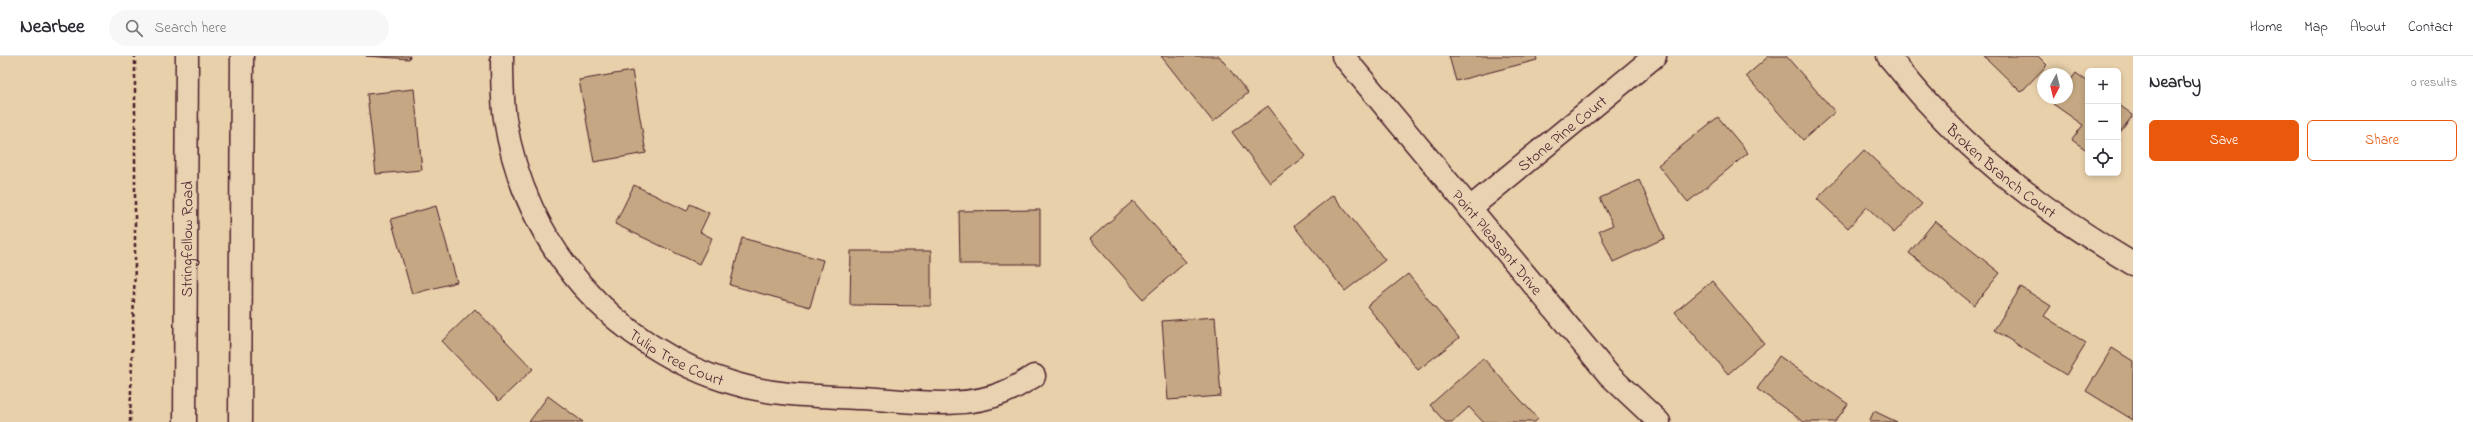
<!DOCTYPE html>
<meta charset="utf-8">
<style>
:root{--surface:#fff;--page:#f7f7f7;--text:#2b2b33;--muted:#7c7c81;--line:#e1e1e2;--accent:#ea580c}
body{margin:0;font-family:"Indie Flower",sans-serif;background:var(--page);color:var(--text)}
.controls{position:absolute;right:12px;top:12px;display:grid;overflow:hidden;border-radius:6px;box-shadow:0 2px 6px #0003}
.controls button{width:36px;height:36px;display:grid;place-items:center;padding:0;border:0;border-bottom:1px solid var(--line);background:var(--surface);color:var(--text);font:20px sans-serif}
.compass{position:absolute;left:2037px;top:12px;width:36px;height:36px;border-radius:50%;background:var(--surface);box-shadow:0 2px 6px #0003;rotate:187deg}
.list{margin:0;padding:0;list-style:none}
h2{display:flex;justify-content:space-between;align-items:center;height:52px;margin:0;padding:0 16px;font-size:17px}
h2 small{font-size:13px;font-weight:400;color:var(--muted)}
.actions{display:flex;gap:8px;padding:12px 16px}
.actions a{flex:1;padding:9px 0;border:1px solid var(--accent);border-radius:6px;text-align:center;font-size:14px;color:var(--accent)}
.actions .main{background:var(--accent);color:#fff}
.icon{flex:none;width:22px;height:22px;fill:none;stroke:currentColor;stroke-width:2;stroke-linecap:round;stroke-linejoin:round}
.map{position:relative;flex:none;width:2133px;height:366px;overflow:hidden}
header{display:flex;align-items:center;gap:24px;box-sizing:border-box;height:56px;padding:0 20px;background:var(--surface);border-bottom:1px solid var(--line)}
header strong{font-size:19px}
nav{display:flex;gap:22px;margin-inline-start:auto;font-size:14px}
.search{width:280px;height:36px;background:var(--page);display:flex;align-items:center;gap:10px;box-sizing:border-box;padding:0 14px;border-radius:22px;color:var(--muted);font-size:15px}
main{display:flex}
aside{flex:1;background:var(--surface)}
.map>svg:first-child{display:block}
</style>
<header>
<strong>Nearbee</strong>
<div class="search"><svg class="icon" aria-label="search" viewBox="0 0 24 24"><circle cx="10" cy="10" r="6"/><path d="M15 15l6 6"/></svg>Search here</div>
<nav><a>Home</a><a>Map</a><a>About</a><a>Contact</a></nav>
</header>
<main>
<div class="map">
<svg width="2133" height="366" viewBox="0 0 2133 366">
<rect width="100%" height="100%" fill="#e8d0aa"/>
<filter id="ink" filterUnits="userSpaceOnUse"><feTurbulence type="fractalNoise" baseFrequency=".025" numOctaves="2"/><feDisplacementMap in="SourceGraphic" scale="8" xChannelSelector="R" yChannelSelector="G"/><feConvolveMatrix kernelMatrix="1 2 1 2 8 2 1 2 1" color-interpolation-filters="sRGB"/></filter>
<g filter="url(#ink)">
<path fill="#c5a883" stroke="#4a1f2b" d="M 366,0 L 410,0 L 409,3 Z
M 1161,0 L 1219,0 L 1248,37 L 1213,66 Z
M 1449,0 L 1536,0 L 1537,4 L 1456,25 Z
M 1769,0 L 1786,0 L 1835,56 L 1803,84 L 1746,20 Z
M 1984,0 L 2038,0 L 2047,9 L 2021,36 Z
M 632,15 L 646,97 L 594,106 L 579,24 Z
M 2076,17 L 2088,26 L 2088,95 L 2072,84 L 2083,69 L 2053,48 L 2058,42 L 2067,42 L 2067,29 Z
M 414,33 L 422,114 L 376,118 L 367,38 Z
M 2118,48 L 2133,59 L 2118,79 Z
M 1268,50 L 1306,100 L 1270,127 L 1232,76 Z
M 1718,61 L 1748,97 L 1688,146 L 1658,109 Z
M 1864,94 L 1922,148 L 1894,177 L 1867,151 L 1848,172 L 1817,143 Z
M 1639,124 L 1665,182 L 1613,206 L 1599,175 L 1613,169 L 1600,142 Z
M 634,129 L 687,155 L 690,148 L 709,157 L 700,176 L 712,182 L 699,208 L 615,168 Z
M 1333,139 L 1385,204 L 1345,235 L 1294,170 Z
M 1133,145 L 1186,206 L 1143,243 L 1090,183 Z
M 436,150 L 457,226 L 412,238 L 391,163 Z
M 1040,154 L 1040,208 L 960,208 L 959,155 Z
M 1935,165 L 2000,217 L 1974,249 L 1909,197 Z
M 742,182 L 823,204 L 810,251 L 730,229 Z
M 851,195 L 931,195 L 931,250 L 850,249 Z
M 1408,218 L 1459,282 L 1418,314 L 1367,250 Z
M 1712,225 L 1764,287 L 1728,318 L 1675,256 Z
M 2021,231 L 2051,250 L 2044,260 L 2086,287 L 2066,319 L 1994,274 Z
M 475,253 L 533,313 L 499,345 L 442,285 Z
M 1215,261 L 1221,340 L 1168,344 L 1162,265 Z
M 2112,292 L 2133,305 L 2133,364 L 2086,335 Z
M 1779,300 L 1848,348 L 1835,366 L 1804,366 L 1757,333 Z
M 1483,302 L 1538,363 L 1535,366 L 1483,366 L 1469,351 L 1452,366 L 1445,366 L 1430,349 Z
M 548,340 L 583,366 L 529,366 Z
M 1874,355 L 1897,366 L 1869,366 Z"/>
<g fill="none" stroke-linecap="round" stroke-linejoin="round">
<g stroke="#4a1f2b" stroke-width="25">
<g id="minor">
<path id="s1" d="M 502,0 C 502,21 502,43 505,63 C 524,188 614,293 736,328 C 776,340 820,340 861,342 C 907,344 962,355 1005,336 C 1015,332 1024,326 1034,320"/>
<path id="s2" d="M 1343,0 L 1609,319 L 1659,366"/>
<path id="s3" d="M 1888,0 C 1903,17 1916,35 1932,51 C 1989,114 2060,165 2133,208"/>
<path id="s4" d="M 1469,153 L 1655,0"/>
</g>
</g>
<g stroke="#4a1f2b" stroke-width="25">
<g id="major">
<path id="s5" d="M 185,366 L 187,0"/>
<path d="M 240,366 L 242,0"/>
</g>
</g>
<path stroke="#4a1f2b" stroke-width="2.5" stroke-dasharray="4 3" stroke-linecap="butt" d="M 130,366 L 135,208 L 135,0"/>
<use href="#minor" stroke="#e9d2b2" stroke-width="22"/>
<use href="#major" stroke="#e9d2b2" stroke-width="22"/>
</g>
</g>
<g text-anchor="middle" stroke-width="3" stroke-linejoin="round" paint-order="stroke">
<g font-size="16" fill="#4a1f2b" stroke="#e9d2b2">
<text dy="6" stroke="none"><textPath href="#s4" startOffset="120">Stone Pine Court</textPath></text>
<text dy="6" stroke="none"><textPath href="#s3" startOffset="162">Broken Branch Court</textPath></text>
<text dy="6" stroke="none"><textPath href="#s5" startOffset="183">Stringfellow Road</textPath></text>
<text dy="6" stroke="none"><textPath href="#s2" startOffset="242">Point Pleasant Drive</textPath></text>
<text dy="6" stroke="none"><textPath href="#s1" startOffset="369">Tulip Tree Court</textPath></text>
</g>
</g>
</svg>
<div class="controls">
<button>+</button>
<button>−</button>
<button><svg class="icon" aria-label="locate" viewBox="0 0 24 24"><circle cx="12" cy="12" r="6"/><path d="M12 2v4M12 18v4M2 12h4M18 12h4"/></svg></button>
</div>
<svg class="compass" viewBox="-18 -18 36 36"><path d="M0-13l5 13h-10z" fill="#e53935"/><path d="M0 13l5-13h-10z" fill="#7c7c81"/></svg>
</div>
<aside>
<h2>Nearby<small>0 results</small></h2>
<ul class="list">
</ul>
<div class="actions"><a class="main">Save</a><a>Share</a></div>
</aside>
</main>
